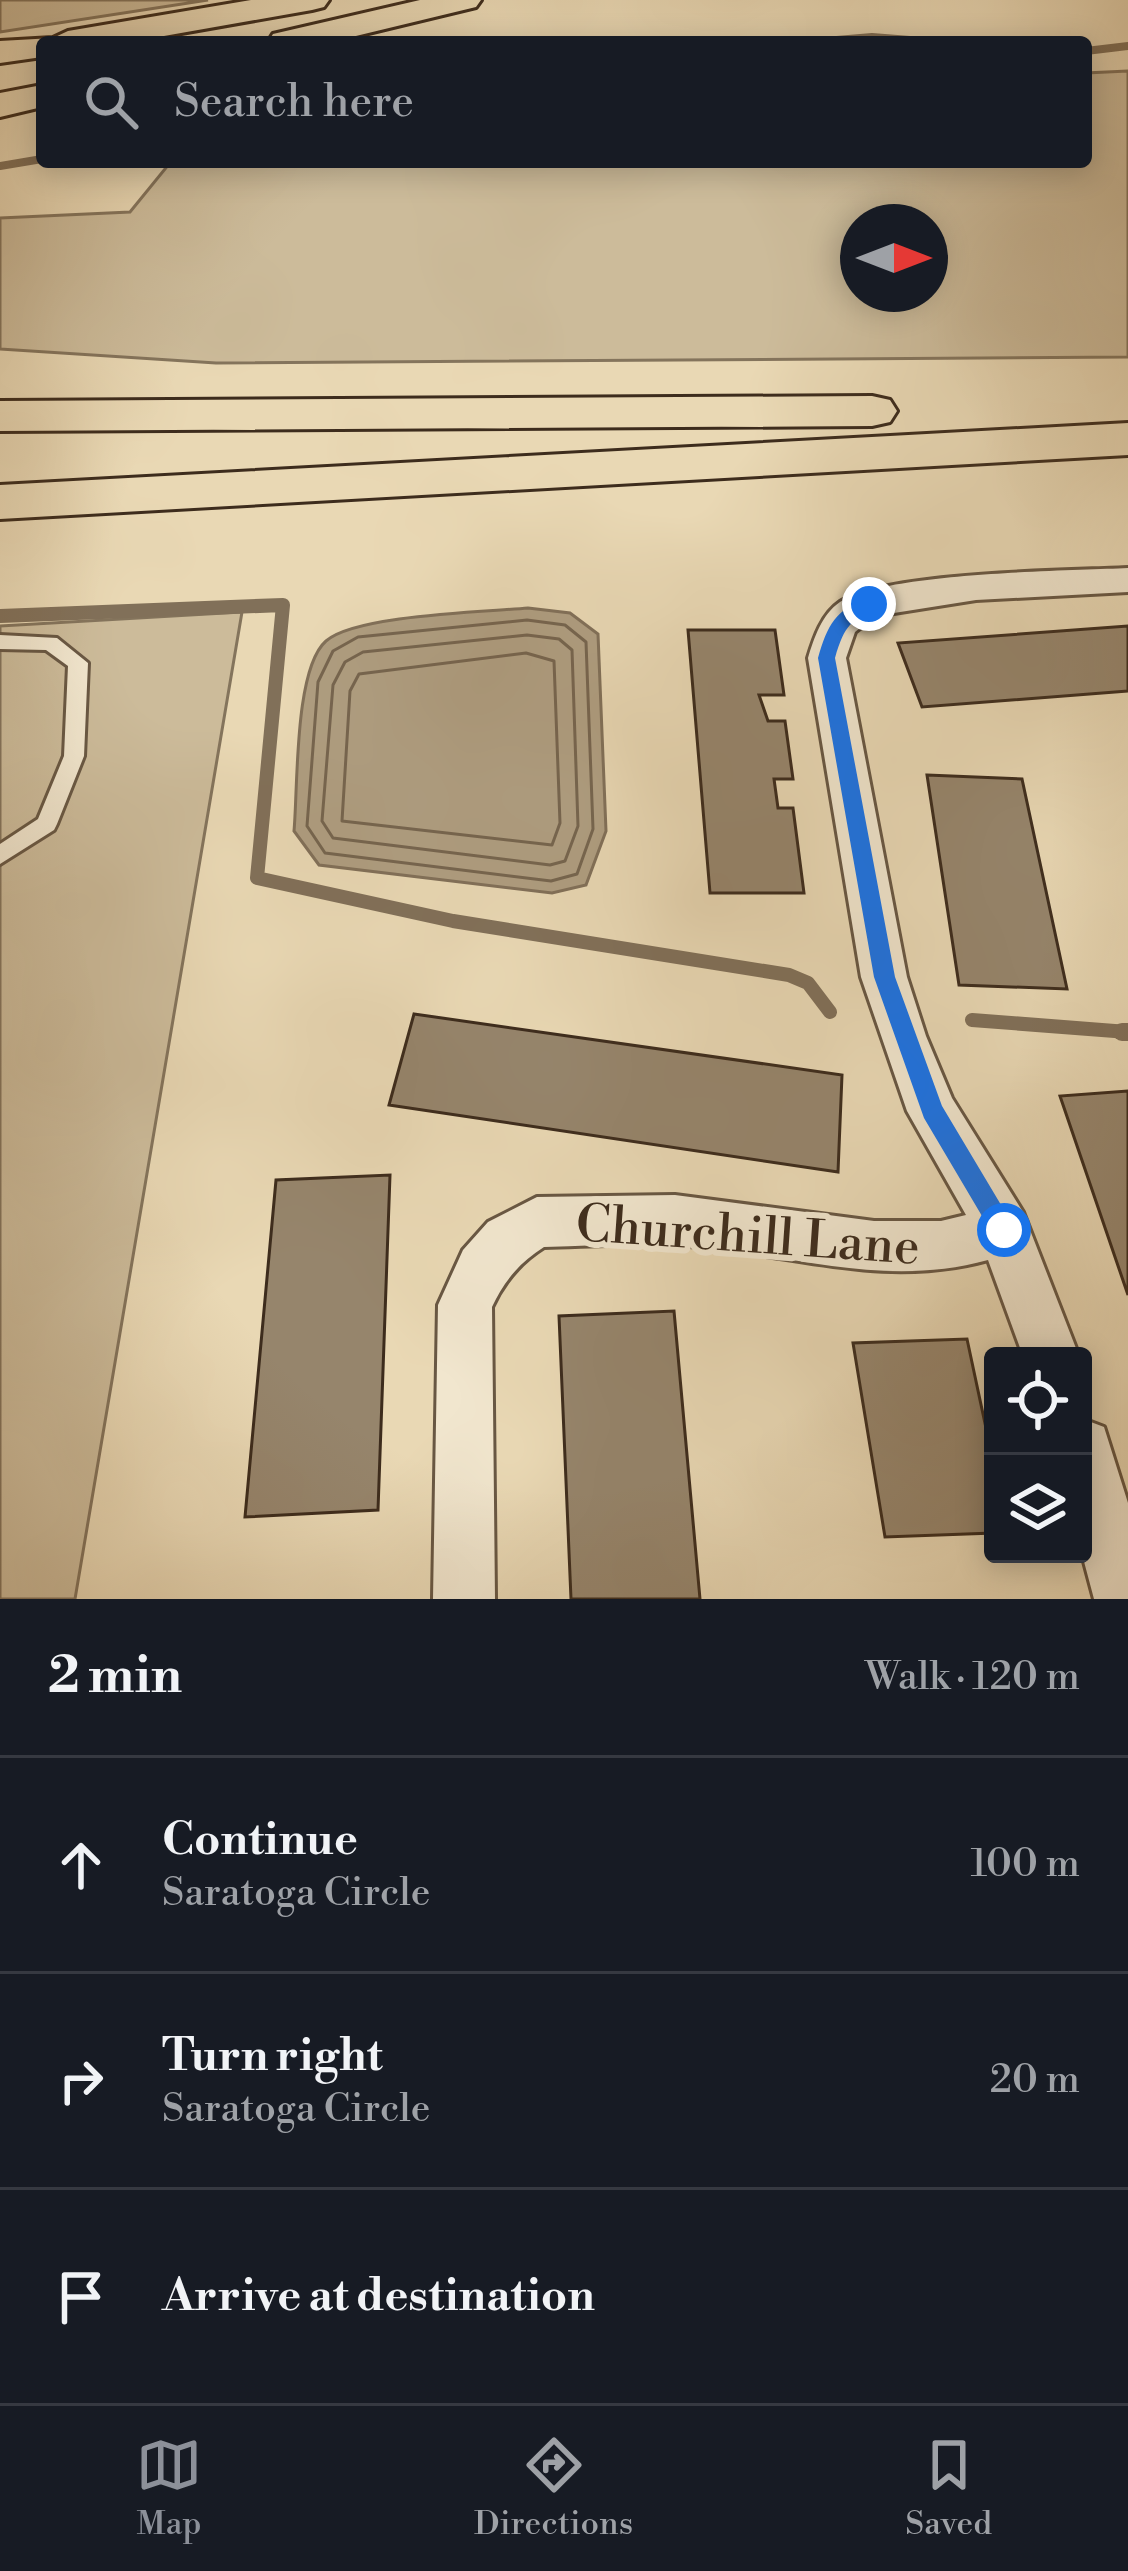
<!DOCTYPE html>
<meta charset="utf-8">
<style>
:root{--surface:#171b24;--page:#20242c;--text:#f1f3f6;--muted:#9ea1a6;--line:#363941;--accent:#8c9099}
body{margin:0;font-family:"Libre Bodoni",serif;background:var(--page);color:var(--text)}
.controls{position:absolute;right:36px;bottom:36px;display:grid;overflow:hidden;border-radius:12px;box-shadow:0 6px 30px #0003}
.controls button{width:108px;height:108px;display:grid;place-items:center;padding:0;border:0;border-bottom:3px solid var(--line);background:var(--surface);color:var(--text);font:60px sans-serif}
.compass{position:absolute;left:840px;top:204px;width:108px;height:108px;border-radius:50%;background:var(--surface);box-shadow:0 6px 30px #0003;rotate:90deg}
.stop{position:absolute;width:36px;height:36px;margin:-27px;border:9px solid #1a73e8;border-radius:50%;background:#fff}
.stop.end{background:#1a73e8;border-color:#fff;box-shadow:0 3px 12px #0008}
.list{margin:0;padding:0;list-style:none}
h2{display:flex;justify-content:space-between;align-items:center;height:156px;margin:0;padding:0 48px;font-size:51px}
h2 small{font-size:39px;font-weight:400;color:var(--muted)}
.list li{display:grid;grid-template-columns:78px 1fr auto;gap:36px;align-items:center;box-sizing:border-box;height:216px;padding:0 48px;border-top:3px solid var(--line)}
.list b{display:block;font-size:45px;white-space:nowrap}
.list p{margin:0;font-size:39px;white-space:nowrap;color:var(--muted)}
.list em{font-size:39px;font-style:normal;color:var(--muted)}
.icon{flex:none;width:66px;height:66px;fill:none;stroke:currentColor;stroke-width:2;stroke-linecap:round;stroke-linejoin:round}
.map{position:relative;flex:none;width:1128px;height:1599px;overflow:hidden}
.search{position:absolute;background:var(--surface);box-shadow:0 6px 30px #0003;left:36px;right:36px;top:36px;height:132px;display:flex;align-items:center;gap:30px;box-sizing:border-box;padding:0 42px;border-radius:12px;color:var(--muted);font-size:45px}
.sheet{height:804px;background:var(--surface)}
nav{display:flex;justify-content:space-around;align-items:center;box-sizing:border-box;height:168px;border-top:3px solid var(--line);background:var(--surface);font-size:33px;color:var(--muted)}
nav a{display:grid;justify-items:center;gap:6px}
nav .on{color:var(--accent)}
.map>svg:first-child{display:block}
</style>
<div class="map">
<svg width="1128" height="1599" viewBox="0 0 1128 1599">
<rect width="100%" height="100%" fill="#e9d8b4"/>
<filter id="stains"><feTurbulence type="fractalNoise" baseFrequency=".00167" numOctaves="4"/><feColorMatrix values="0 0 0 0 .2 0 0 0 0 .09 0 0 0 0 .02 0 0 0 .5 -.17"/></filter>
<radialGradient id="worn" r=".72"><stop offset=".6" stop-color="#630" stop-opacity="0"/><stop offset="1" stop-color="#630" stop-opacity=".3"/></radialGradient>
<path fill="#ccbb9a" stroke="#84745c" stroke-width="3" fill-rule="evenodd" d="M 0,0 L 208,0 L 0,32 Z
M 1128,71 L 1128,357 L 216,363 L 0,349 L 0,218 L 130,212 L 169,164 L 177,162 L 1086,162 L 1086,73 ZM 930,222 L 930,294 L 858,294 L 858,222 Z
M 242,612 L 75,1599 L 0,1599 L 0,626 Z"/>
<path fill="#af9e81" stroke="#817059" stroke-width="3" d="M 528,608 L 570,613 L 598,634 L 606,831 L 586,885 L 552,893 L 319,865 L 294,831 C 298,788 294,669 326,641 C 355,615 484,612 528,608 Z"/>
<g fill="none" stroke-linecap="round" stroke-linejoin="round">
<path stroke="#76654f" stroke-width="3" d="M 527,620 L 565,625 L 586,642 L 593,829 L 577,874 L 551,881 L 325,853 L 307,826 L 318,682 L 333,651 L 358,637 Z
M 527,635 L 559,639 L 572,650 L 578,826 L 565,861 L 550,865 L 333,838 L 322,821 L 333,685 L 345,662 L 363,652 Z
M 526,653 L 554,661 L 560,823 L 552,845 L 342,821 L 350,691 L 359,674 Z"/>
<path stroke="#817059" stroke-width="8" d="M 813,42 L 872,37 L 935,42
M 1086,51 L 1128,46
M 0,166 L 42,159"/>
<path stroke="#817059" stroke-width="14" d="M 0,616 L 283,605 L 257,878 L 453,921 L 789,975 L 808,983 L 830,1012
M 972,1020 L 1128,1032"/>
<path stroke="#817059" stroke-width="18" d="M 1122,1032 L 1128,1032"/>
</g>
<path fill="#96856c" stroke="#3d2c1d" stroke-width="3" d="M 1128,626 L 1128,691 L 922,707 L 898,643 Z
M 688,630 L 775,630 L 784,695 L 759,695 L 768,721 L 785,721 L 793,779 L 774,779 L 778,808 L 793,808 L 804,893 L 710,893 Z
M 927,775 L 1022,779 L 1067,989 L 959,985 Z
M 414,1014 L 842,1075 L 838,1172 L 389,1105 Z
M 1128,1091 L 1128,1295 L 1060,1096 Z
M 390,1175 L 378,1510 L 245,1517 L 276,1180 Z
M 674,1311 L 700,1599 L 571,1599 L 559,1316 Z
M 967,1339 L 993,1461 L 993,1533 L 885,1537 L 853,1343 Z"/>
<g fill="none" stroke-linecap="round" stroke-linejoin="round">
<g stroke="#685743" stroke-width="6">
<path id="lane" d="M 0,635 L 57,638 L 88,663 L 84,756 L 57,824 L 54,830 L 0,864 L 0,844 L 38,819 L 64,756 L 68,666 L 46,650 L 0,649 Z"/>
</g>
<g stroke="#685743" stroke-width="6">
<path id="street" d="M 1128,568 L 1128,592 L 976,600 L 875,616 L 855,632 L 846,658 L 907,977 L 926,1036 L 952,1098 L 1023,1212 L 1079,1356 L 1023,1356 L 988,1260 C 879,1290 784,1251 674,1245 C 631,1243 587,1246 544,1247 C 520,1262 504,1281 492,1307 L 495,1599 L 433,1599 L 438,1305 L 463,1250 L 488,1222 L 537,1197 L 675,1195 L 874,1221 L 941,1221 L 966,1215 L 907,1111 L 861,977 L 808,658 C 814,638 822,614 840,602 C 886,572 1067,571 1128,568 Z
M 1083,1419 L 1104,1427 L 1128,1503 L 1128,1599 L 1094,1599 L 1082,1554 Z"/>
</g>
<g stroke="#3d2c1d" stroke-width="6">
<path id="highway" d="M 251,0 L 329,0 L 324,7 L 312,10 L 130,42 L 42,42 L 42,57 L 0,63 L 0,41 L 53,38 L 68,31 Z
M 420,0 L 481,0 L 476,7 L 331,42 L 268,42 L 273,34 Z
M 42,85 L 42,107 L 0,117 L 0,93 Z
M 872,396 L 890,400 L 897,411 L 890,422 L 872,426 L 0,431 L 0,401 Z
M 1128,423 L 1128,455 L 0,519 L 0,485 Z"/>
</g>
<use href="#lane" fill="#f1e6ce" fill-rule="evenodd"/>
<use href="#street" fill="#f1e6ce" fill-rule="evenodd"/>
<use href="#highway" fill="#e9d8b4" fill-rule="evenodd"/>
</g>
<path fill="#1a73e8" d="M 869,598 L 877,604 C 851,623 845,623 835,658 L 895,977 L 942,1106 L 1016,1230 L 1004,1242 L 995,1238 L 924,1118 L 874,977 L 818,658 C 827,626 836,608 869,598 Z"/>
<g text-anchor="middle" stroke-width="12" stroke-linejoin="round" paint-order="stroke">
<g font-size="51" fill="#3d2c1d" stroke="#f1e6ce">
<text transform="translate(748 1234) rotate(4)" y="18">Churchill Lane</text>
</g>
</g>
<rect width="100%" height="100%" filter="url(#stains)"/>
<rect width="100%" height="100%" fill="url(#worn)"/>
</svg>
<div class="controls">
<button><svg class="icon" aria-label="locate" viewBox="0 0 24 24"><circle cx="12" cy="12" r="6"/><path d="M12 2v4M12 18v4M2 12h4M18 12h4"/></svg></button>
<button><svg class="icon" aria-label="layers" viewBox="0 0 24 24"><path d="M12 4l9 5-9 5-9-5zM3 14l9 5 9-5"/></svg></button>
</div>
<svg class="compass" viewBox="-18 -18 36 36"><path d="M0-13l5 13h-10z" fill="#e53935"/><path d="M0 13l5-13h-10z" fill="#9ea1a6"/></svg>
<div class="stop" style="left:1004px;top:1230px"></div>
<div class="stop end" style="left:869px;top:604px"></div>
<div class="search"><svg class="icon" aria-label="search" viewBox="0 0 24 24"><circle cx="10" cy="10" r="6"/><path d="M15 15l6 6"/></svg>Search here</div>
</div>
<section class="sheet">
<h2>2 min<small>Walk · 120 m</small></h2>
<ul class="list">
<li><svg class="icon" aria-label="ahead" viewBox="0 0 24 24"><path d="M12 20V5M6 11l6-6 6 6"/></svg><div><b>Continue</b><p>Saratoga Circle</p></div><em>100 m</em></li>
<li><svg class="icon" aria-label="right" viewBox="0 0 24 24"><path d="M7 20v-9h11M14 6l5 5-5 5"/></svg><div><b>Turn right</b><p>Saratoga Circle</p></div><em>20 m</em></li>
<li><svg class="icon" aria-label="arrive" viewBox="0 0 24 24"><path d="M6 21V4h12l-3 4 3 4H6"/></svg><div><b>Arrive at destination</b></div></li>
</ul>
</section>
<nav>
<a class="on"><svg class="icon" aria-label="map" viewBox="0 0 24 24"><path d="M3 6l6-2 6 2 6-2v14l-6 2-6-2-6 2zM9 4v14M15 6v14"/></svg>Map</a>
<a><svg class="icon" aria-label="directions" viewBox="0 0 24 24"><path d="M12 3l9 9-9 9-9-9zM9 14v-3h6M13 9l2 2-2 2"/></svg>Directions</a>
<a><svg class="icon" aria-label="saved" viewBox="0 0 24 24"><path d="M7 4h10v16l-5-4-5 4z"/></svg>Saved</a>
</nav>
